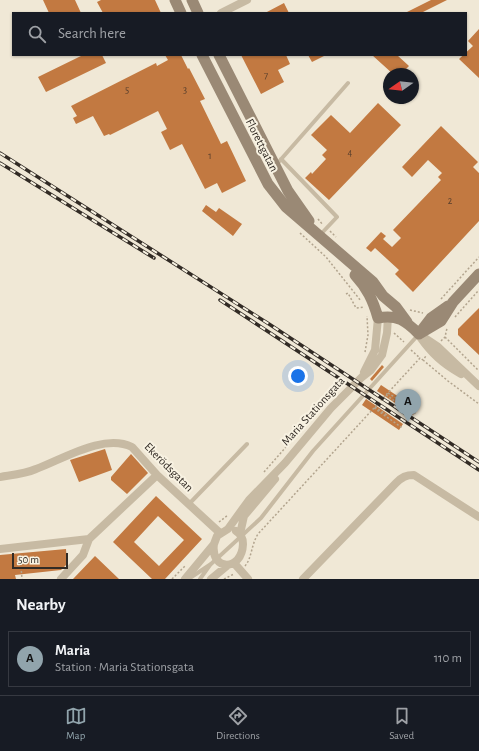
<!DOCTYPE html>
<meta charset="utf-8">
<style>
:root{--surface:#171b24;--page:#242831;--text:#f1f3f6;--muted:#9ea1a6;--line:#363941;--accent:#91a4ac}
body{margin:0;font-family:"Alegreya Sans",sans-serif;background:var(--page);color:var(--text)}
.compass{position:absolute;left:383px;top:68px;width:36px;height:36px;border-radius:50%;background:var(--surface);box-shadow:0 1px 3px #0004;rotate:256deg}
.scale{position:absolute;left:12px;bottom:10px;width:56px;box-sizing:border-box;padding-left:4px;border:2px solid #322b25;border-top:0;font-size:11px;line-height:14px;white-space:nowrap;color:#322b25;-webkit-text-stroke:3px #f8f2e2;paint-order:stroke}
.you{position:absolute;left:298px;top:376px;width:14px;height:14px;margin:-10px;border:3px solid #fff;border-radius:50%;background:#1a73e8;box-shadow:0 0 0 6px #1a73e833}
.badge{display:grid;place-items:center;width:26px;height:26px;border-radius:50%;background:var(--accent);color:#111;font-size:13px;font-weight:700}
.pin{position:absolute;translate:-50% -33px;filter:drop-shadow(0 1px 2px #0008)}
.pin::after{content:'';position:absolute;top:21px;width:14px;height:12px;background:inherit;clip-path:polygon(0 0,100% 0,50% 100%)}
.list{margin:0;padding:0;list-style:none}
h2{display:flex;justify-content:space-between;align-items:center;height:52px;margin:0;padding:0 16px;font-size:17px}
h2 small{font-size:13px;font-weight:400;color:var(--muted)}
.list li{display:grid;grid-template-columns:26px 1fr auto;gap:12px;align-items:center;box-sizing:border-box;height:56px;margin:0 8px 8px;padding:0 8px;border:1px solid var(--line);border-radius:0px}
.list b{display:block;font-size:15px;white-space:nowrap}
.list p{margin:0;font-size:13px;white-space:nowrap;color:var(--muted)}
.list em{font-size:13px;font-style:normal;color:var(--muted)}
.icon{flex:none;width:22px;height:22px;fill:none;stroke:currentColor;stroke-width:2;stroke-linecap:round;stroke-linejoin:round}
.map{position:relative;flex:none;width:479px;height:579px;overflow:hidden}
.search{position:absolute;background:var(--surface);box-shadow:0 1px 3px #0004;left:12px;right:12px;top:12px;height:44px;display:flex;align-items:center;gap:10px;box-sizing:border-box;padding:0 14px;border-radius:0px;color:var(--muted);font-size:15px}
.sheet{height:116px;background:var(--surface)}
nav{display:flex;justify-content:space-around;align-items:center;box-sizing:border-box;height:56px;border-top:1px solid var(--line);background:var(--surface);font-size:11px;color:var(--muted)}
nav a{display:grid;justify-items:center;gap:2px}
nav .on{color:var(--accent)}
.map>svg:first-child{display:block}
</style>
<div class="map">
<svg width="479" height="579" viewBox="0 0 479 579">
<rect width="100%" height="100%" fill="#f0e8d6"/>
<path fill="#c27941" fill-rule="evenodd" d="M 43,0 L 75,0 L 81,13 L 49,13 Z
M 101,0 L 155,0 L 161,13 L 103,13 L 97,2 Z
M 431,0 L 447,0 L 421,13 L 405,13 Z
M 284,3 L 289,13 L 265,13 Z
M 479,29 L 479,78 L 459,59 L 473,46 L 468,41 Z
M 83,55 L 102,55 L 106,63 L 46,92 L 38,77 Z
M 165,55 L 181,55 L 188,69 L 189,68 L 205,99 L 200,101 L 221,144 L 227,141 L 246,181 L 222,193 L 217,183 L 205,189 L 182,144 L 170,150 L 161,132 L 167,129 L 158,111 L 110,135 L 109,134 L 104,136 L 93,116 L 76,124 L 73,118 L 77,116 L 71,106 L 156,63 L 157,66 L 168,60 Z
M 241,55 L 286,55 L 290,64 L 278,70 L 284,82 L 261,94 Z
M 308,55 L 326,55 L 312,62 Z
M 372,55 L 397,55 L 409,66 L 401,74 L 393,74 Z
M 378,103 L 401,125 L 329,200 L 305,178 L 311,172 L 312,174 L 326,159 L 322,155 L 327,150 L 311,135 L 331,115 L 350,133 Z
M 441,126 L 478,162 L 473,167 L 479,173 L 479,221 L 413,292 L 395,274 L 399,270 L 375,248 L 371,252 L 366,248 L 381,232 L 386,236 L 383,239 L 392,247 L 401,238 L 393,230 L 441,180 L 438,177 L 442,173 L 428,160 L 412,177 L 402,167 Z
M 206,205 L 216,212 L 219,208 L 242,224 L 233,236 L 202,211 Z
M 479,308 L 479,355 L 458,335 L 458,329 Z
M 382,365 L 384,367 L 372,381 L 370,379 Z
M 381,385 L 417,409 L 413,415 L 377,391 Z
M 366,399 L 403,424 L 399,430 L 362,405 Z
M 105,449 L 112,470 L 79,482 L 70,460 Z
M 131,454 L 148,473 L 127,494 L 111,480 L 111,477 Z
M 156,496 L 202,539 L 165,579 L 152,579 L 113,542 ZM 158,516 L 184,540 L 159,566 L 134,542 Z
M 66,549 L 67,564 L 61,570 L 15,575 L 16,579 L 0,579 L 0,555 Z
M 95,556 L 119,579 L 73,579 Z"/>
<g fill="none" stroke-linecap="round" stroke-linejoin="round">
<path stroke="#b2a48e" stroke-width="1.5" stroke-dasharray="2 2" stroke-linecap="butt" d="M 318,219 L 323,225
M 330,231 L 336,237
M 300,233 L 326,257 L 361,301
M 346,294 L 348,293 L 356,308 L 364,307
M 441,299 L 479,257
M 410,310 L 423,313
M 455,317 L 479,290
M 394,333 L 404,342
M 445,337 L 479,371
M 441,341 L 445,337 L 447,328
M 411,350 L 420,358
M 365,352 L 368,335 L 367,316
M 423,360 L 448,381 L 479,404
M 388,393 L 417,411 L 414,414
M 386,395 L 396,402
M 375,407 L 387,415
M 374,408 L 401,427 L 402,425
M 264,472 L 321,407
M 219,522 L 228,515
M 20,555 L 22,579
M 245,566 C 252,558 251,545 258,534 L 420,358 L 423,360 L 426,356
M 172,579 L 185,566
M 224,579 L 234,574"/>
<path stroke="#c7baa3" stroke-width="4" d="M 281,159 L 337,217 L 320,235
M 276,165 L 348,83
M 189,504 L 247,444
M 190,578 L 211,564 L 261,518 L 313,451 L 419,334
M 200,579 L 210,565"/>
<path stroke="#c7baa3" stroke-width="8" d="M 221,13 L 247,0
M 419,334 L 437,346 L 479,386
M 420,337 C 432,354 443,364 461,374
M 364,372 L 375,350 L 378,318
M 0,477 C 12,475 25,474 36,469 C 63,459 104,433 132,447 L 157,475 L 220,533
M 240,534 L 244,516 L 275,479
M 214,544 C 210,571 242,572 243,544 C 243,539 241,534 236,531
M 0,549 L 89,539 L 157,475
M 234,563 L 248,579
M 61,579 L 83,555 L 89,539
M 185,579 L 214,544 L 217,536 L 228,529 L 249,500 L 285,463 L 331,408 L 362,377 L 371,370 L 382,355 L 387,333 L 388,316
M 211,579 L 228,565
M 303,579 L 396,483 C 402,477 406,475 414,475 L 479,517"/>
<path stroke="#9a8975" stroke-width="11" d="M 175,0 L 181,13
M 192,0 L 198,13
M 202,55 L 268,184 L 286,207 L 373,282 L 383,296 L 396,307 L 407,322
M 219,55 L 288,191 L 309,221
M 355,275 C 367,288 373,300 378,318 C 397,314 406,321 419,334
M 421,331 L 431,318 L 448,306
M 419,334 L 441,321 L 453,302 L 479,274"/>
<g stroke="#322b25" stroke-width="3.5">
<path id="rail" d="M 0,153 L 269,324 L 479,462
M 0,163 L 154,258
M 220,300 L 479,470"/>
</g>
<use href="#rail" stroke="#f8f2e2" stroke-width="2" stroke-dasharray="6" stroke-linecap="butt"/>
</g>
<g text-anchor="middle" stroke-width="4" stroke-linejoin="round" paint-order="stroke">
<g font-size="10" fill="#563e2c">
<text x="266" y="79">7</text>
<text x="127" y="93">5</text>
<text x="185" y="93">3</text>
<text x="350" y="156">4</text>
<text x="210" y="159">1</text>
<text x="450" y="204">2</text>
</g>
<g font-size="12" fill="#322b25" stroke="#f8f2e2">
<text transform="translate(262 145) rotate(63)" y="4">Florettgatan</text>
<text transform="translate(313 411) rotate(-48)" y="4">Maria Stationsgata</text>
<text transform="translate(169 467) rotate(45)" y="4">Ekerödsgatan</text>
</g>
</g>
</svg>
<svg class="compass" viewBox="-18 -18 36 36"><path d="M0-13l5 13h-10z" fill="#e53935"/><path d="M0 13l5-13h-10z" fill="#9ea1a6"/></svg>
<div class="scale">50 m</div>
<div class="you"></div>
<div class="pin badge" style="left:408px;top:422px">A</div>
<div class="search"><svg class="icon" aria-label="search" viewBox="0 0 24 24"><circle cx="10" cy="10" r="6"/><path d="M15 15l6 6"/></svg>Search here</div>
</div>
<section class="sheet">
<h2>Nearby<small></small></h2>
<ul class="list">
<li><span class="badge">A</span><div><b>Maria</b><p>Station · Maria Stationsgata</p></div><em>110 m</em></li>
</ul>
</section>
<nav>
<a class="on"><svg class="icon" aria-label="map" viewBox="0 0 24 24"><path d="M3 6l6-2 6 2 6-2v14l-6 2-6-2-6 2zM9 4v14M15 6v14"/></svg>Map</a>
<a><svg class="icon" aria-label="directions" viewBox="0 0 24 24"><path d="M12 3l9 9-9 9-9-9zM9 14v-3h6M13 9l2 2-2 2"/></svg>Directions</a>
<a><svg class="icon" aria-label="saved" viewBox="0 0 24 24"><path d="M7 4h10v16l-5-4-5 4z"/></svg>Saved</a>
</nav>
